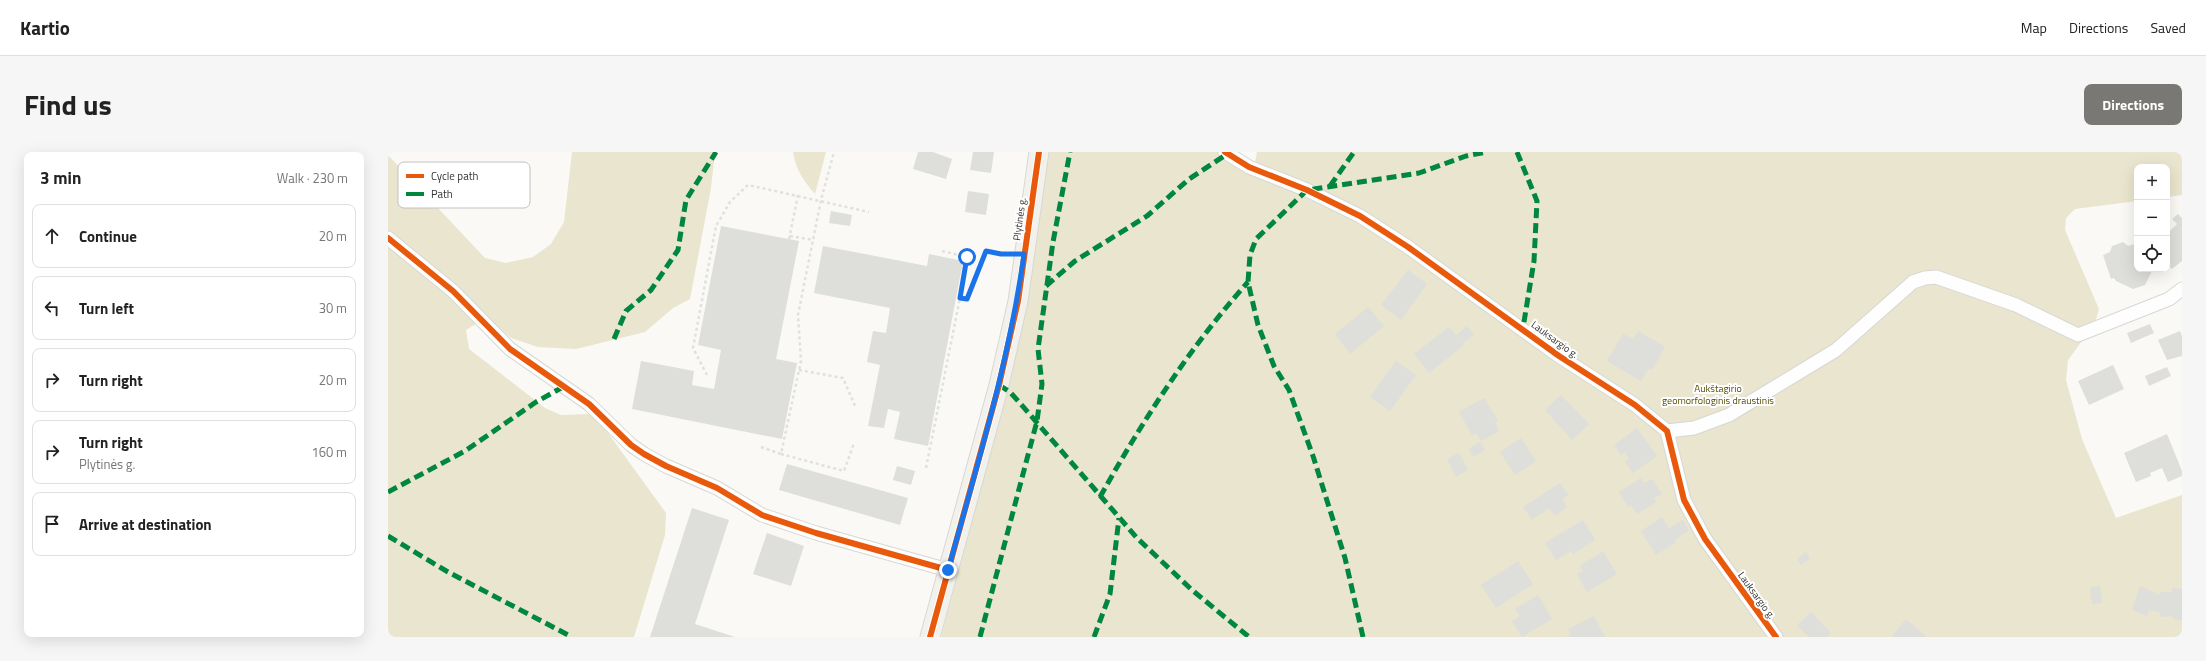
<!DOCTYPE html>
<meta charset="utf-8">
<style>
:root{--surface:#fff;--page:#f6f6f6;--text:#222;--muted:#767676;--line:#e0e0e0;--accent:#797875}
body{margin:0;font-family:"Titillium Web",sans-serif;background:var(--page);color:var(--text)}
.controls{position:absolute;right:12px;top:12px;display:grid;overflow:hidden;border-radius:8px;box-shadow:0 4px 16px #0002}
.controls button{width:36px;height:36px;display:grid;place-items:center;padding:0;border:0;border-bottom:1px solid var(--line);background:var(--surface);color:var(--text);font:20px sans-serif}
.stop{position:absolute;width:12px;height:12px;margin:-9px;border:3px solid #1a73e8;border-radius:50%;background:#fff}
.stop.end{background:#1a73e8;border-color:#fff;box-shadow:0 1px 4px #0008}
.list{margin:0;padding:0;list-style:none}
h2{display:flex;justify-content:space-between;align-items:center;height:52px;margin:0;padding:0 16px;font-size:17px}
h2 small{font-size:13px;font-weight:400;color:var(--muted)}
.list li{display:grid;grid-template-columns:26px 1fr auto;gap:12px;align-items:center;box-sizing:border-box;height:64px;margin:0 8px 8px;padding:0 8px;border:1px solid var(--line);border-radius:8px}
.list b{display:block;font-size:15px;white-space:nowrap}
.list p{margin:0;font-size:13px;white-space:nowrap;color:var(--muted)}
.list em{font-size:13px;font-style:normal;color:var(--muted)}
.icon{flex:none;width:22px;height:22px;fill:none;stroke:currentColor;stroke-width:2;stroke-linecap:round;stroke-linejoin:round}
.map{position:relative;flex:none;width:1794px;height:485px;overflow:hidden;border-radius:8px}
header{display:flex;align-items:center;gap:24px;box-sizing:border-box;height:56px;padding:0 20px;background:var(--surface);border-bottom:1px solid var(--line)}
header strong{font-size:19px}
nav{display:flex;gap:22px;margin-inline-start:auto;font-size:14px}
.intro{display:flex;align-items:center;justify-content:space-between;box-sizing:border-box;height:96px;padding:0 24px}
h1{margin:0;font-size:28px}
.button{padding:10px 18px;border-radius:8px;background:var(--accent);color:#fff;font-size:14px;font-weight:700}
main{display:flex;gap:24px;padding:0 24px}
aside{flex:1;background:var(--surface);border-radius:8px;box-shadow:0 4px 16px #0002}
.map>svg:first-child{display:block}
</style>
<header>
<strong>Kartio</strong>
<nav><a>Map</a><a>Directions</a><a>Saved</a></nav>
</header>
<div class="intro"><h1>Find us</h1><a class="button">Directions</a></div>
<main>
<aside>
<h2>3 min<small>Walk · 230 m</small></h2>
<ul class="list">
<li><svg class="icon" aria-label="ahead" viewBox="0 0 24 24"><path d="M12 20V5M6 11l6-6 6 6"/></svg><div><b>Continue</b></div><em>20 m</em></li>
<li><svg class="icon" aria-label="left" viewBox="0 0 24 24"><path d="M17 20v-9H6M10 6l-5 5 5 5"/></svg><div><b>Turn left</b></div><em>30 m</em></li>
<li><svg class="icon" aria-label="right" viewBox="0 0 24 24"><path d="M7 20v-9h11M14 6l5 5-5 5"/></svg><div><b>Turn right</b></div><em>20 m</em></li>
<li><svg class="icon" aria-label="right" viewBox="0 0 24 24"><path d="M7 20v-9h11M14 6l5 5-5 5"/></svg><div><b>Turn right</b><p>Plytinės g.</p></div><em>160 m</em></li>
<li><svg class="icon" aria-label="arrive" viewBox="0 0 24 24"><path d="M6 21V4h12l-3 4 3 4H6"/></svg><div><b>Arrive at destination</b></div></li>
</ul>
</aside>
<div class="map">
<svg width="1794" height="485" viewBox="0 0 1794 485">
<rect width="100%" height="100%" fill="#faf9f5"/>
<path fill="#e9e5ce" d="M 184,0 L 327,0 L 323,36 L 302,147 L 285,156 L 257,180 L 188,197 L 150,195 L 123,186 L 99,165 L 78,178 L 81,197 L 157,256 L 173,263 L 202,262 L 212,270 L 278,361 L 277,383 L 246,485 L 0,485 L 0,3 L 97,106 L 118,111 L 145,105 L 163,92 L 176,70 Z
M 405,0 L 438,0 L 427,42 C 415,28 408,18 405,0 Z
M 661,0 L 846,0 L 867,11 L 869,0 L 1794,0 L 1794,43 L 1779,45 L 1779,15 L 1749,15 L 1749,49 L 1687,57 L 1678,66 L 1677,78 L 1711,157 L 1707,171 L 1680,208 L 1678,228 L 1694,287 L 1728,366 L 1794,343 L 1794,485 L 553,485 L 624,220 L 637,159 Z"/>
<path fill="#dededb" d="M 530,0 L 545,0 L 564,7 L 558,27 L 525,17 Z
M 585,0 L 606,0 L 603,21 L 582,18 Z
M 580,39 L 601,42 L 598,63 L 577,60 Z
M 443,59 L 464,63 L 462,74 L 441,71 Z
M 1790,62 L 1794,66 L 1794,109 L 1784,117 L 1779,112 L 1779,82 L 1789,72 L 1784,67 Z
M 333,74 L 411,89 L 388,207 L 409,211 L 394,287 L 244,257 L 253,209 L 306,219 L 304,233 L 326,237 L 333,198 L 310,193 Z
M 1735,90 L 1740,94 L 1747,92 L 1749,117 L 1763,117 L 1764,119 L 1757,133 L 1745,137 L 1728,129 L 1726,126 L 1723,127 L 1715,103 L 1722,100 L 1724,94 Z
M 435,94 L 539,114 L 541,102 L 575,109 L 540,294 L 506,287 L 512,260 L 500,257 L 496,276 L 480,274 L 492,213 L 479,210 L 485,179 L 498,181 L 502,156 L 426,141 Z
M 1020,118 L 1039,132 L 1013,168 L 993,153 Z
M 980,155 L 996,174 L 962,202 L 947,182 Z
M 1762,172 L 1766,181 L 1743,191 L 1739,181 Z
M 1079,174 L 1086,183 L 1075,191 L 1076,193 L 1041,221 L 1026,202 L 1061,175 L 1068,183 Z
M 1250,179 L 1277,195 L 1264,218 L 1261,216 L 1253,229 L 1219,209 L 1235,182 L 1245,187 Z
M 1792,179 L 1794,184 L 1794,204 L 1779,208 L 1770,188 Z
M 1008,209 L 1028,223 L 1002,259 L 982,245 Z
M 1725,213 L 1736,237 L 1701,253 L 1690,229 Z
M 1779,215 L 1783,224 L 1761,234 L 1757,224 Z
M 1173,243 L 1201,272 L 1184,288 L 1157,258 Z
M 1096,246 L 1110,269 L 1107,271 L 1111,279 L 1093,289 L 1088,281 L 1084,283 L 1071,260 Z
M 1249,276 L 1269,304 L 1245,321 L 1237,310 L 1241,307 L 1237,300 L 1233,303 L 1226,293 Z
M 1779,282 L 1794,319 L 1794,324 L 1780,330 L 1774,316 L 1762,321 L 1763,324 L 1748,330 L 1736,301 Z
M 1133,286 L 1148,309 L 1127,323 L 1112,300 Z
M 1092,290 L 1097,298 L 1085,305 L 1081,297 Z
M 1071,301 L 1080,318 L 1068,325 L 1059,307 Z
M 399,312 L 520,346 L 512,373 L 391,338 Z
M 509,314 L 527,319 L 523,333 L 505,328 Z
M 1253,326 L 1256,331 L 1264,327 L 1274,342 L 1266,346 L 1268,350 L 1249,362 L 1243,353 L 1240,355 L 1231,340 Z
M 1172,331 L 1181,343 L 1174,347 L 1179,355 L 1167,364 L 1161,356 L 1144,368 L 1135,355 Z
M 304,356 L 341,368 L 307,472 L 347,485 L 262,485 Z
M 1274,365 L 1281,376 L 1295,368 L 1301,378 L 1287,388 L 1288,390 L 1268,403 L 1253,379 Z
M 1195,368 L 1207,388 L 1185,402 L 1183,399 L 1168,408 L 1157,391 Z
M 379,381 L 416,394 L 403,434 L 365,422 Z
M 1215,399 L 1229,422 L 1199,440 L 1189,422 L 1195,419 L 1192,414 Z
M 1418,400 L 1422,406 L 1413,413 L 1409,407 Z
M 1130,409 L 1145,432 L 1108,456 L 1093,433 Z
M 1712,434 L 1714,451 L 1704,452 L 1702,435 Z
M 1752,434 L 1772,443 L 1772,440 L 1784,440 L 1784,436 L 1794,437 L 1794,468 L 1787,468 L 1783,464 L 1772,465 L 1772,460 L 1761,458 L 1759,464 L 1744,458 Z
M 1150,443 L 1164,467 L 1134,485 L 1124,469 L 1132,464 L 1127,457 Z
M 1423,460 L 1443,481 L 1439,485 L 1421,485 L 1409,473 Z
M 1206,464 L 1217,485 L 1178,485 L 1183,483 L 1180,477 Z
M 1518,467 L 1539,485 L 1503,485 Z"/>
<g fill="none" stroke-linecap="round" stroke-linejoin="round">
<g stroke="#d7d7d4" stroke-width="15">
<path id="minor" d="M 837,0 L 861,15 L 919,38 L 972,64 L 1020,95 L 1171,204 L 1247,253 L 1279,279 L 1296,348 L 1317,387 L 1388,485
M 0,86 L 65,139 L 122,197 L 201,252 L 243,293 L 256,302 L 278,314 L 329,336 L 374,363 L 428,381 L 560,418
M 1279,279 L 1306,276 L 1341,263 L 1448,198 L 1525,130 L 1537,126 L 1548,125 L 1628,153 L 1690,183 L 1781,147 L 1794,137"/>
</g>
<g stroke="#d7d7d4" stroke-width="21">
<path id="secondary" d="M 542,485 L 611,233 L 630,149 L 651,0"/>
</g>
<path stroke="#e0e0e0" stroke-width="2.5" stroke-dasharray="3 3" stroke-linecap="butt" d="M 402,84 L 425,88
M 401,87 L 410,43
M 554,99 L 579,105 L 572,146 L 579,147 L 598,99 L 622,102
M 411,218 L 455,226 L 467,254
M 319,223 L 305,196 L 328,74 L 342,50 L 360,33 L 481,60
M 373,295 L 393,302 L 413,209 L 410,163 L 433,48 L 446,0
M 393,302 L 456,319 L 466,291
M 538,316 L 572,146"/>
<use href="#minor" stroke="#fefefe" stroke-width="13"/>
<use href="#secondary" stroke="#f2f1ec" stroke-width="19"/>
<path stroke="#00873e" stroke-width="5" stroke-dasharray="10 5" stroke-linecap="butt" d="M 1129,0 L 1149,49 L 1146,109 L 1135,176
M 942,34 L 966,0
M 658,134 L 687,109 L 759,64 L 801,27 L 839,2
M 226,187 L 238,159 L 263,138 L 290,98 L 298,48 L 328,0
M 611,233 L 622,240 L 631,250 L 749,386 L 804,438 L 861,485
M 0,340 L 77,299 L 148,250 L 175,235
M 712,345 C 755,268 802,195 860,130
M 0,384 L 60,420 L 184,485
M 592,485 L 649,269 L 654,232 L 650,197 L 665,90 L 682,0
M 706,485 L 722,442 L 731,366
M 975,485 L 957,406 L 925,304 L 901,238 L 886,214 L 870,173 L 860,130 L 862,103 L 868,87 L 919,38 L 1031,21 L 1078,4 L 1099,0"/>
<g stroke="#fff" stroke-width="8">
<path id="cycleway" d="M 837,0 L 861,15 L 919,38 L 972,64 L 1020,95 L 1171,204 L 1247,253 L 1279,279 L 1296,348 L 1317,387 L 1388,485
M 0,86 L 65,139 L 122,197 L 201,252 L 243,293 L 256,302 L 278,314 L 329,336 L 374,363 L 428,381 L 560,418
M 542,485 L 611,233 L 630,149 L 651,0"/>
</g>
<use href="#cycleway" stroke="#e8590c" stroke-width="6"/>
</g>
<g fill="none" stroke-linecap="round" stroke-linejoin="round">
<path stroke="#1a73e8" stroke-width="5" d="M 560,418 C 589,314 621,210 636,102 L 613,102 L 598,99 L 579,147 L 572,146 L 579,105"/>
</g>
<g text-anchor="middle" stroke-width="4" stroke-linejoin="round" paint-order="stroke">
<g font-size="10" fill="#333230" stroke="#fff">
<text transform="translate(631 67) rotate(-82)" y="4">Plytinės g.</text>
<text transform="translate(1167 187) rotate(36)" y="4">Lauksargio g.</text>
<text transform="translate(1369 443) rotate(54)" y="4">Lauksargio g.</text>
</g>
<g font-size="10" fill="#564c02" stroke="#fff">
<text x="1330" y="240">Aukštagirio<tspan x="1330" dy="12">geomorfologinis draustinis</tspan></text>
</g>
</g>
<rect x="10" y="10" width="132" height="46" rx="6" fill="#fff" stroke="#c2c2c1" stroke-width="1"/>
<rect x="18" y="22" width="18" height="4" fill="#e8590c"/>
<rect x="18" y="40" width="18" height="4" fill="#00873e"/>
<g font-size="11" fill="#333230">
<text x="43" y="28">Cycle path</text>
<text x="43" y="46">Path</text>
</g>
</svg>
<div class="controls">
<button>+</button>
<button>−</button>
<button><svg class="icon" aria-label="locate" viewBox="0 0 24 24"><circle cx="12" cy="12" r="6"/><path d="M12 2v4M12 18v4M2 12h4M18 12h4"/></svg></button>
</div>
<div class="stop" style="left:579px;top:105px"></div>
<div class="stop end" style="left:560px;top:418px"></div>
</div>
</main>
